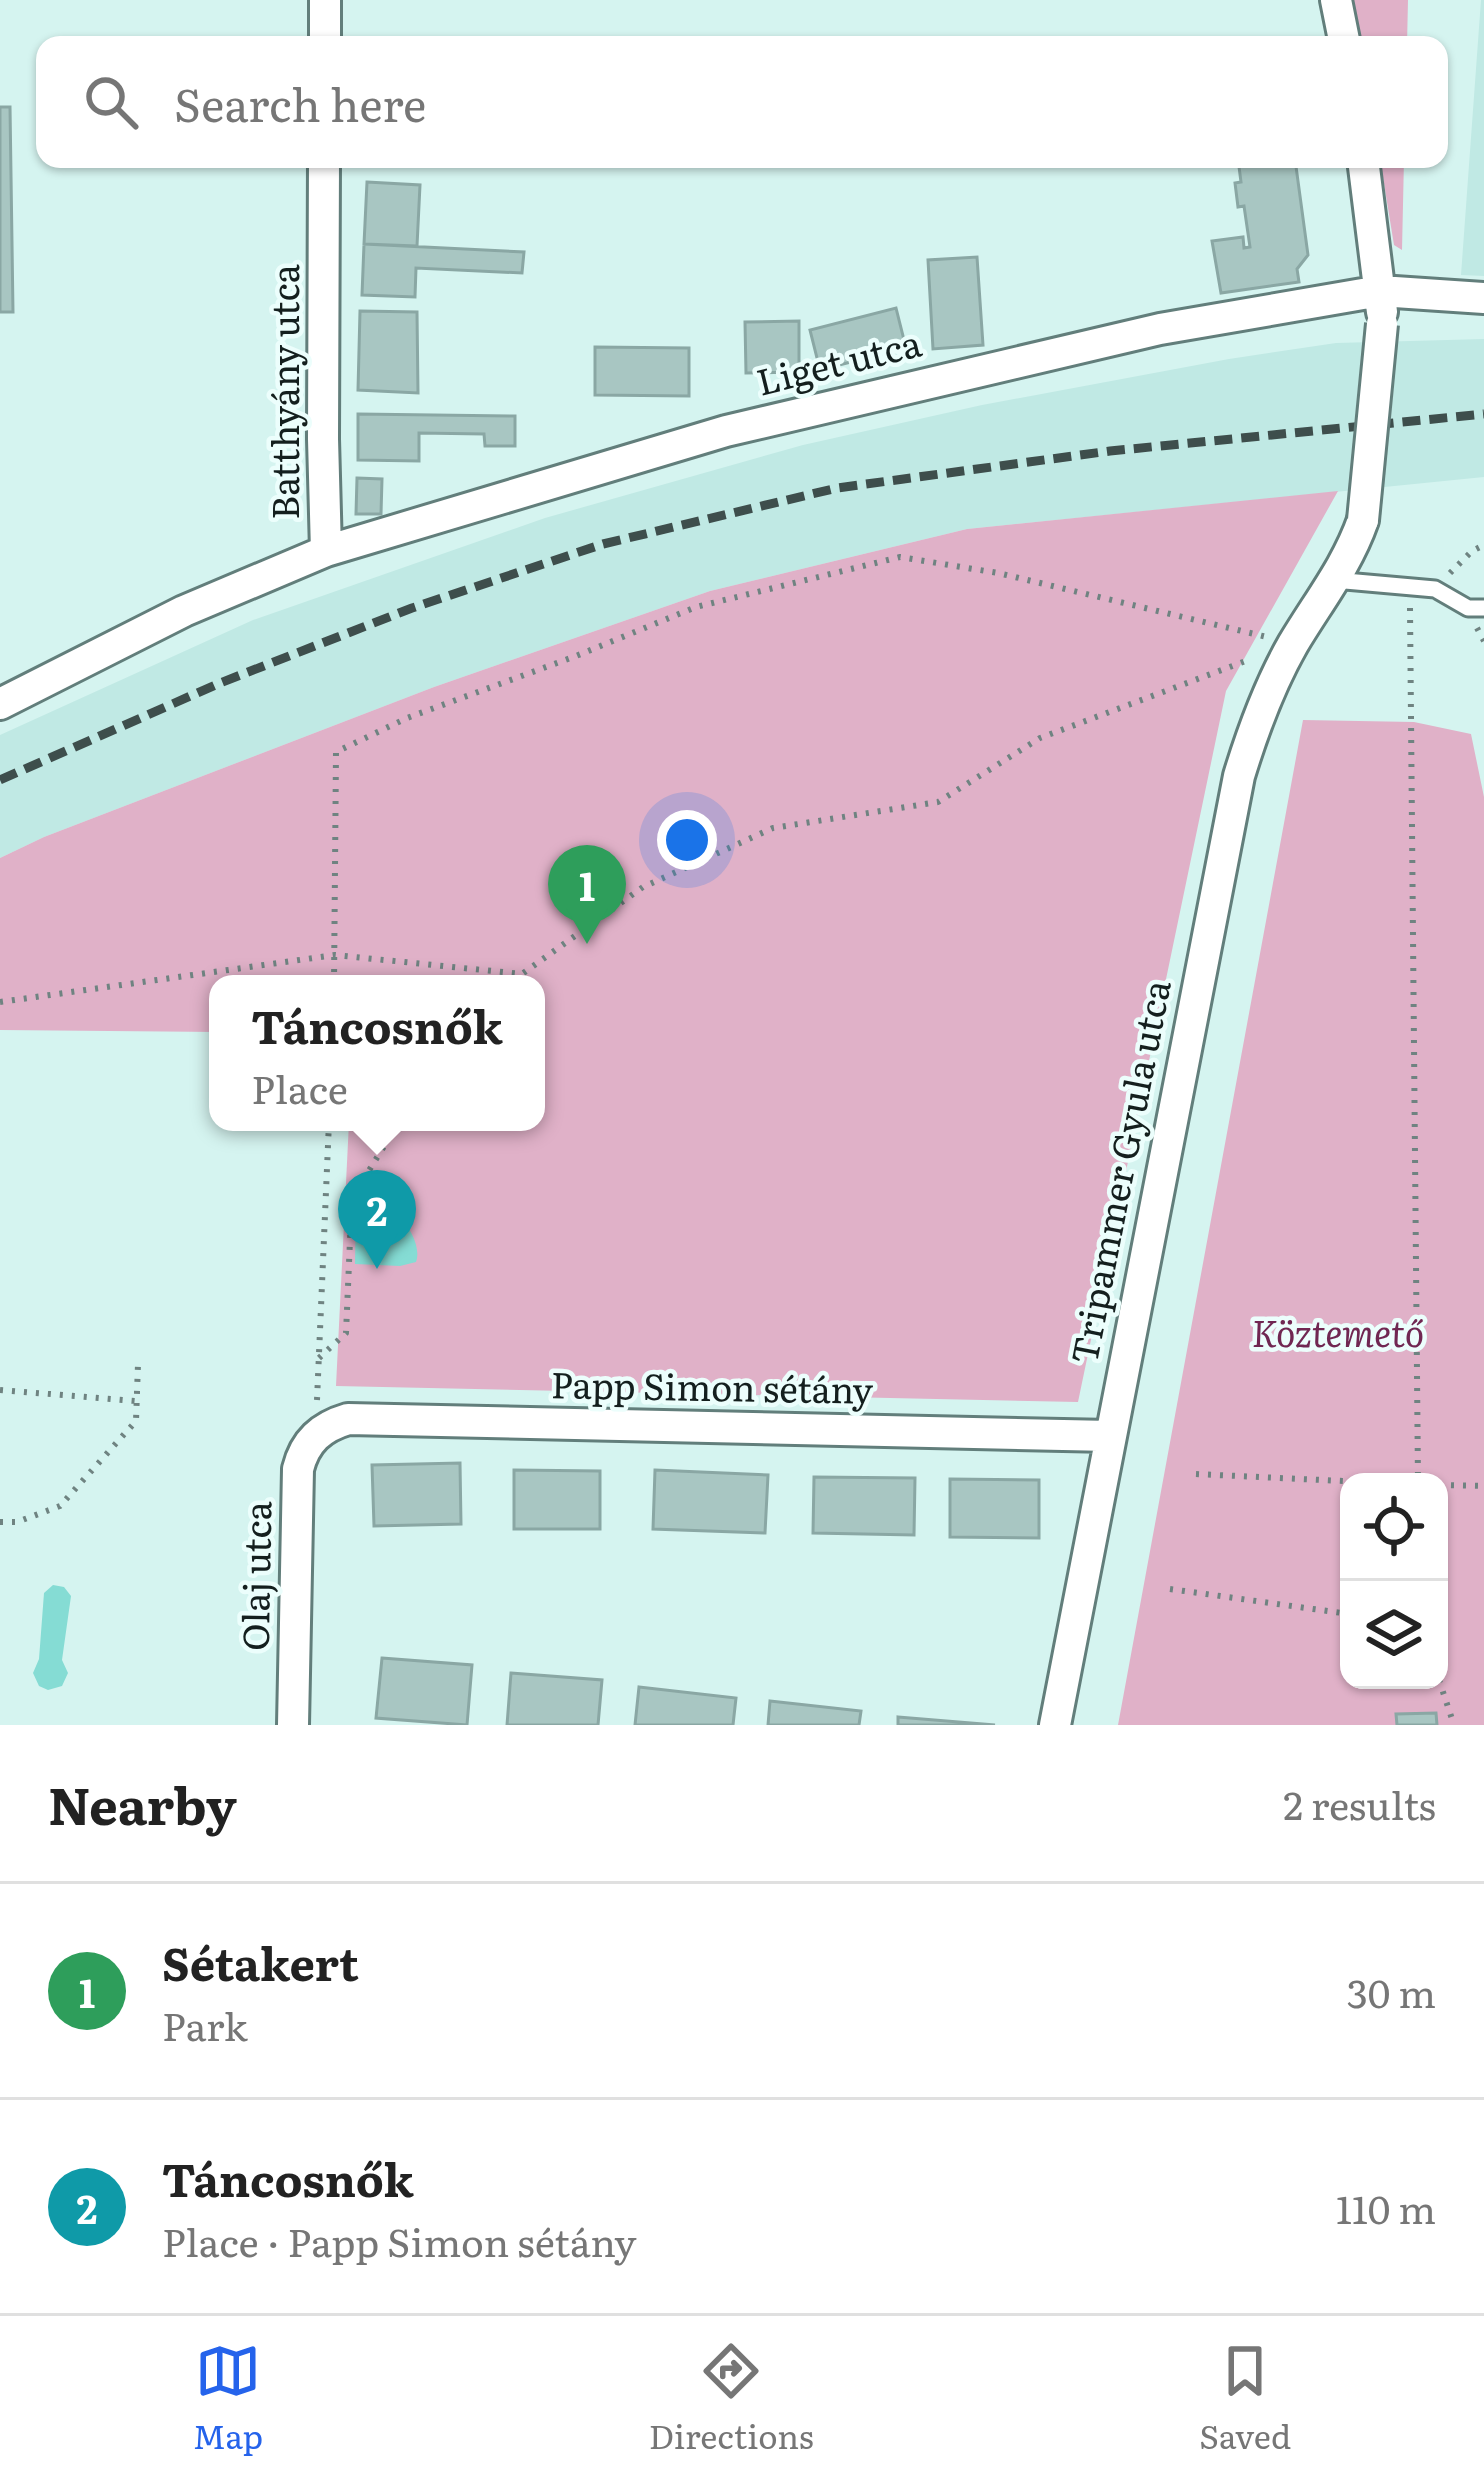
<!DOCTYPE html>
<meta charset="utf-8">
<style>
:root{--surface:#fff;--page:#f6f6f6;--text:#222;--muted:#767676;--line:#e0e0e0;--accent:#2563eb}
body{margin:0;font-family:Literata,serif;background:var(--page);color:var(--text)}
.controls{position:absolute;right:36px;bottom:36px;display:grid;overflow:hidden;border-radius:24px;box-shadow:0 3px 9px #0004}
.controls button{width:108px;height:108px;display:grid;place-items:center;padding:0;border:0;border-bottom:3px solid var(--line);background:var(--surface);color:var(--text);font:60px sans-serif}
.you{position:absolute;left:687px;top:840px;width:42px;height:42px;margin:-30px;border:9px solid #fff;border-radius:50%;background:#1a73e8;box-shadow:0 0 0 18px #1a73e833}
.badge{display:grid;place-items:center;width:78px;height:78px;border-radius:50%;background:var(--accent);color:#fff;font-size:39px;font-weight:700}
.pin{position:absolute;translate:-50% -99px;filter:drop-shadow(0 3px 6px #0008)}
.pin::after{content:'';position:absolute;top:63px;width:42px;height:36px;background:inherit;clip-path:polygon(0 0,100% 0,50% 100%)}
.popup{position:absolute;left:209px;top:975px;width:336px;height:156px;box-sizing:border-box;display:grid;place-content:center;border-radius:24px;background:var(--surface);filter:drop-shadow(0 3px 9px #0005);font-size:39px;white-space:nowrap;color:var(--muted)}
.popup b{font-size:45px;color:var(--text)}
.popup::after{content:'';position:absolute;left:50%;top:100%;margin-left:-24px;border:24px solid transparent;border-top-color:var(--surface)}
.list{margin:0;padding:0;list-style:none}
h2{display:flex;justify-content:space-between;align-items:center;height:156px;margin:0;padding:0 48px;font-size:51px}
h2 small{font-size:39px;font-weight:400;color:var(--muted)}
.list li{display:grid;grid-template-columns:78px 1fr auto;gap:36px;align-items:center;box-sizing:border-box;height:216px;padding:0 48px;border-top:3px solid var(--line)}
.list b{display:block;font-size:45px;white-space:nowrap}
.list p{margin:0;font-size:39px;white-space:nowrap;color:var(--muted)}
.list em{font-size:39px;font-style:normal;color:var(--muted)}
.icon{flex:none;width:66px;height:66px;fill:none;stroke:currentColor;stroke-width:2;stroke-linecap:round;stroke-linejoin:round}
.map{position:relative;flex:none;width:1484px;height:1725px;overflow:hidden}
.search{position:absolute;background:var(--surface);box-shadow:0 3px 9px #0004;left:36px;right:36px;top:36px;height:132px;display:flex;align-items:center;gap:30px;box-sizing:border-box;padding:0 42px;border-radius:24px;color:var(--muted);font-size:45px}
.sheet{height:588px;background:var(--surface)}
nav{display:flex;justify-content:space-around;align-items:center;box-sizing:border-box;height:168px;border-top:3px solid var(--line);background:var(--surface);font-size:33px;color:var(--muted)}
nav a{display:grid;justify-items:center;gap:6px}
nav .on{color:var(--accent)}
.map>svg:first-child{display:block}
</style>
<div class="map">
<svg width="1484" height="1725" viewBox="0 0 1484 1725">
<rect width="100%" height="100%" fill="#d5f4f0"/>
<path fill="#c0e9e4" d="M 1481,0 L 1484,0 L 1484,276 L 1461,275 Z
M 1484,339 L 1484,477 L 967,529 L 710,591 L 434,687 L 44,837 L 0,858 L 0,735 L 253,620 L 545,518 L 803,445 L 982,405 L 1229,359 L 1336,343 Z"/>
<path fill="#e0b1c8" fill-rule="evenodd" d="M 1352,0 L 1408,0 L 1407,45 L 1360,45 Z
M 1380,159 L 1404,159 L 1402,250 L 1394,245 Z
M 1338,491 L 1226,691 L 1078,1402 L 336,1386 L 349,1122 L 536,1122 L 536,984 L 218,984 L 218,1032 L 0,1030 L 0,858 L 44,837 L 434,687 L 710,591 L 967,529 Z
M 1303,720 L 1414,722 L 1471,734 L 1484,797 L 1484,1725 L 1118,1725 ZM 1349,1482 L 1439,1482 L 1439,1680 L 1349,1680 Z"/>
<path fill="#85dcd4" d="M 363,1190 C 387,1195 425,1237 416,1262 L 400,1266 L 355,1264 L 356,1204 Z
M 53,1585 L 64,1587 L 71,1596 L 62,1660 L 68,1673 L 62,1686 L 48,1690 L 39,1686 L 33,1673 L 39,1659 L 44,1593 Z"/>
<path fill="#a8c6c2" stroke="#8aa7a4" stroke-width="3" d="M 0,107 L 10,107 L 13,312 L 0,312 Z
M 1238,159 L 1295,159 L 1308,255 L 1297,269 L 1299,282 L 1221,293 L 1212,241 L 1243,237 L 1244,248 L 1250,247 L 1244,206 L 1238,207 L 1235,183 L 1241,182 Z
M 367,182 L 420,185 L 417,246 L 364,244 Z
M 364,244 L 524,252 L 522,273 L 416,268 L 415,297 L 362,295 Z
M 977,257 L 983,345 L 933,349 L 928,260 Z
M 896,308 L 906,348 L 820,370 L 810,330 Z
M 360,311 L 417,312 L 418,393 L 358,390 Z
M 799,321 L 799,372 L 746,373 L 745,322 Z
M 595,347 L 689,348 L 689,396 L 595,395 Z
M 358,414 L 515,416 L 515,446 L 485,446 L 484,434 L 419,433 L 419,461 L 358,460 Z
M 357,478 L 382,479 L 381,514 L 356,514 Z
M 460,1463 L 461,1524 L 374,1526 L 372,1465 Z
M 514,1470 L 600,1471 L 600,1529 L 514,1529 Z
M 655,1470 L 768,1475 L 765,1533 L 653,1529 Z
M 814,1477 L 915,1478 L 914,1535 L 813,1533 Z
M 950,1479 L 1039,1480 L 1039,1538 L 950,1537 Z
M 382,1658 L 472,1665 L 467,1725 L 376,1718 Z
M 511,1673 L 602,1680 L 598,1725 L 507,1725 Z
M 639,1687 L 736,1698 L 733,1725 L 635,1725 Z
M 770,1701 L 861,1711 L 859,1725 L 768,1725 Z
M 1436,1713 L 1437,1725 L 1397,1725 L 1396,1714 Z
M 898,1717 L 995,1725 L 898,1725 Z"/>
<g fill="none" stroke-linecap="round" stroke-linejoin="round">
<g stroke="#627e7b" stroke-width="21">
<path id="lane" d="M 1334,580 L 1435,589 L 1468,608 L 1484,608"/>
</g>
<g stroke="#627e7b" stroke-width="36">
<path id="street" d="M 1336,0 L 1345,45
M 325,45 L 325,0
M 324,159 L 323,439 L 326,551
M 1363,159 L 1382,312
M 0,704 L 184,611 L 326,551 L 726,431 L 1160,329 L 1380,291 L 1484,298
M 293,1725 L 298,1469 C 305,1441 321,1427 348,1419 L 1110,1436
M 1055,1725 L 1239,776 C 1253,730 1269,686 1293,644 C 1318,602 1347,566 1363,520"/>
</g>
<path stroke="#6f8381" stroke-width="6" stroke-dasharray="3 9" stroke-linecap="butt" d="M 1450,573 L 1472,551 L 1484,545
M 1410,608 L 1418,1482
M 1477,628 L 1484,641
M 334,984 L 336,752 L 407,718 L 576,656 L 696,607 L 900,557 L 998,573 L 1267,637
M 0,1002 L 335,955 L 522,974 L 643,887 L 773,828 L 938,802 L 1040,738 L 1251,659
M 319,1358 L 346,1333 L 351,1217 L 360,1185 L 399,1122
M 0,1390 L 136,1401
M 317,1400 L 329,1122
M 1196,1474 L 1364,1482
M 1439,1485 L 1484,1486
M 0,1522 L 17,1522 L 60,1506 L 136,1421 L 138,1364
M 1170,1589 L 1349,1614
M 1439,1680 L 1454,1725"/>
<use href="#lane" stroke="#fff" stroke-width="15"/>
<use href="#street" stroke="#fff" stroke-width="30"/>
<path stroke="#3e4e4c" stroke-width="9" stroke-dasharray="18 9" stroke-linecap="butt" d="M 0,780 L 220,683 L 412,608 L 603,544 L 837,488 L 1110,451 L 1484,414"/>
<g stroke="#627e7b" stroke-width="36" stroke-linecap="butt">
<path id="street-bridge" d="M 1363,520 L 1382,324"/>
</g>
<use href="#street-bridge" stroke="#fff" stroke-width="30"/>
</g>
<g text-anchor="middle" stroke-width="9" stroke-linejoin="round" paint-order="stroke">
<g font-size="36" fill="#141f1e" stroke="#ecfefc">
<text transform="translate(839 363) rotate(-14)" y="13">Liget utca</text>
<text transform="translate(286 392) rotate(-90)" y="13">Batthyány utca</text>
<text transform="translate(1121 1172) rotate(-79)" y="13">Tripammer Gyula utca</text>
<text transform="translate(712 1388) rotate(1)" y="13">Papp Simon sétány</text>
<text transform="translate(257 1576) rotate(-89)" y="13">Olaj utca</text>
</g>
<g font-size="36" font-style="italic" fill="#702752" stroke="#ecfefc">
<text x="1338" y="1347">Köztemető</text>
</g>
</g>
</svg>
<div class="controls">
<button><svg class="icon" aria-label="locate" viewBox="0 0 24 24"><circle cx="12" cy="12" r="6"/><path d="M12 2v4M12 18v4M2 12h4M18 12h4"/></svg></button>
<button><svg class="icon" aria-label="layers" viewBox="0 0 24 24"><path d="M12 4l9 5-9 5-9-5zM3 14l9 5 9-5"/></svg></button>
</div>
<div class="you"></div>
<div class="pin badge" style="left:587px;top:944px;background:#2e9e5b">1</div>
<div class="pin badge" style="left:377px;top:1269px;background:#0f9aa8">2</div>
<div class="popup"><b>Táncosnők</b>Place</div>
<div class="search"><svg class="icon" aria-label="search" viewBox="0 0 24 24"><circle cx="10" cy="10" r="6"/><path d="M15 15l6 6"/></svg>Search here</div>
</div>
<section class="sheet">
<h2>Nearby<small>2 results</small></h2>
<ul class="list">
<li><span class="badge" style="background:#2e9e5b">1</span><div><b>Sétakert</b><p>Park</p></div><em>30 m</em></li>
<li><span class="badge" style="background:#0f9aa8">2</span><div><b>Táncosnők</b><p>Place · Papp Simon sétány</p></div><em>110 m</em></li>
</ul>
</section>
<nav>
<a class="on"><svg class="icon" aria-label="map" viewBox="0 0 24 24"><path d="M3 6l6-2 6 2 6-2v14l-6 2-6-2-6 2zM9 4v14M15 6v14"/></svg>Map</a>
<a><svg class="icon" aria-label="directions" viewBox="0 0 24 24"><path d="M12 3l9 9-9 9-9-9zM9 14v-3h6M13 9l2 2-2 2"/></svg>Directions</a>
<a><svg class="icon" aria-label="saved" viewBox="0 0 24 24"><path d="M7 4h10v16l-5-4-5 4z"/></svg>Saved</a>
</nav>
